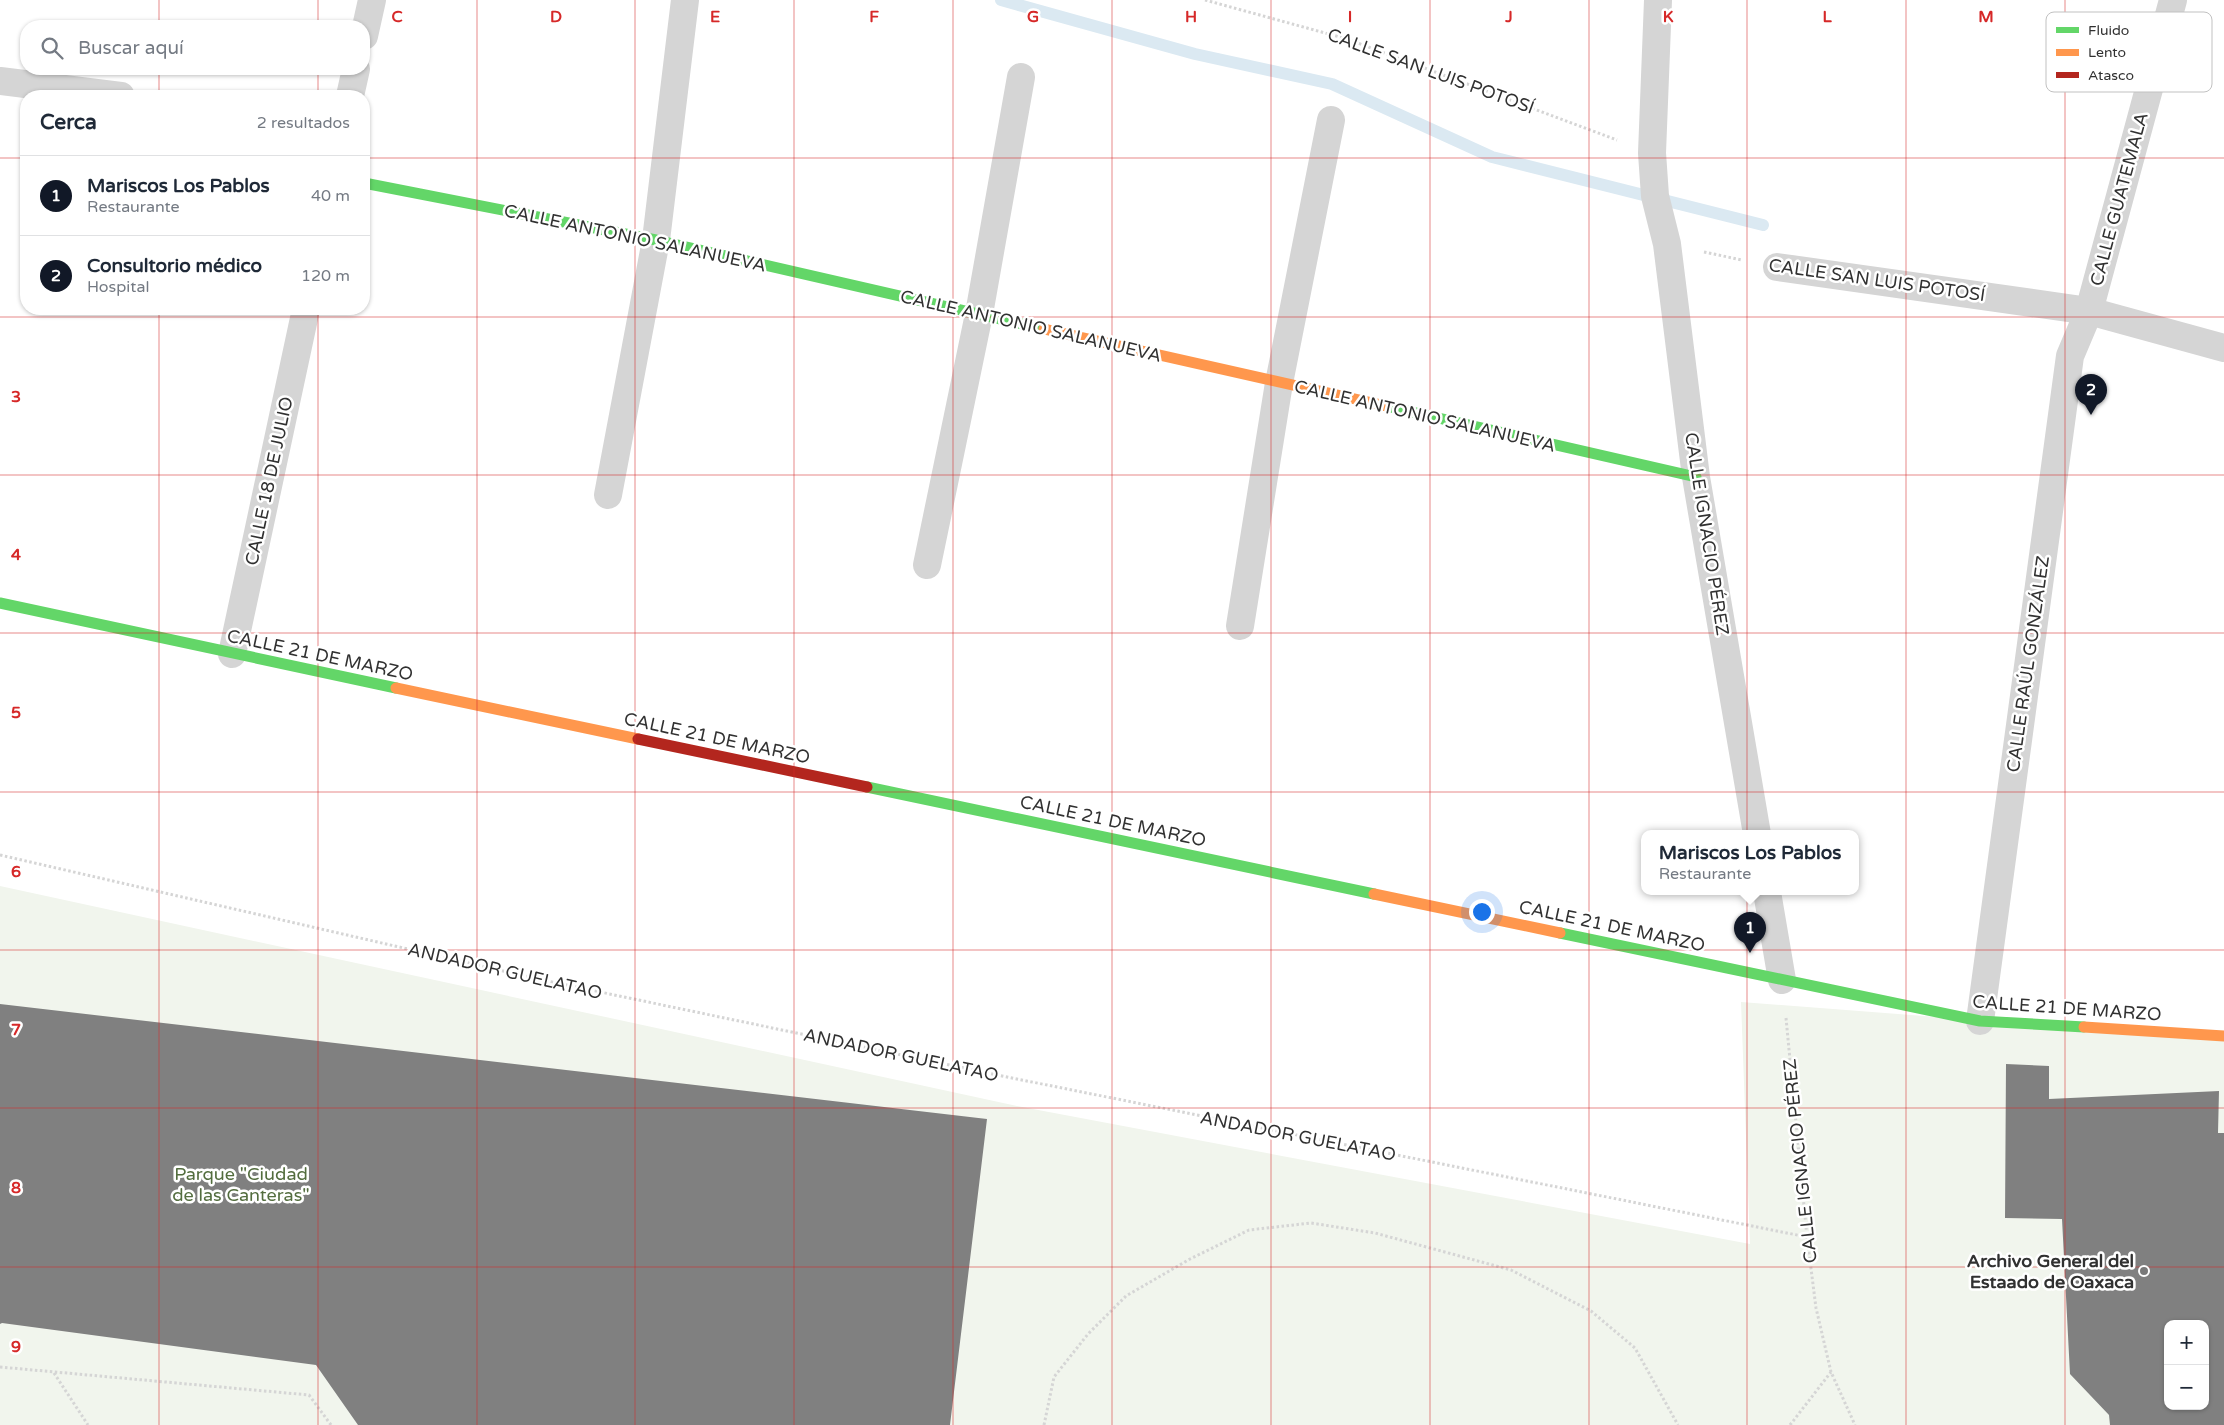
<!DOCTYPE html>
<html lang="es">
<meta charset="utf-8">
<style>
:root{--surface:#fff;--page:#f6f6f7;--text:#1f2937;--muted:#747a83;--line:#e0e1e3;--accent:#111827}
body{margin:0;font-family:"Varela Round",sans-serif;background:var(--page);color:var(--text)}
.controls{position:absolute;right:15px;bottom:15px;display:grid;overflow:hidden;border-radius:10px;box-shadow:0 1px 4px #0004}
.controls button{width:45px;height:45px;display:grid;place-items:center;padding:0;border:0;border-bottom:1px solid var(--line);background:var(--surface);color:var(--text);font:25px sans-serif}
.you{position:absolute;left:1481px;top:911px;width:18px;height:18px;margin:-12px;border:4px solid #fff;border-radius:50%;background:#1a73e8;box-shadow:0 0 0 8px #1a73e833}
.badge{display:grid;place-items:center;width:32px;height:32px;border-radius:50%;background:var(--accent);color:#fff;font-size:16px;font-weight:700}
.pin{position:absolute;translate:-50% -41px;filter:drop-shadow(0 1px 2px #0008)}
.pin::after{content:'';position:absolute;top:26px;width:18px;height:15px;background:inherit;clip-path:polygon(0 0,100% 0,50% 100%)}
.popup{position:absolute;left:1641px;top:830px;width:218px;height:65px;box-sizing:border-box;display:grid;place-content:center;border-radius:10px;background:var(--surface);filter:drop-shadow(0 1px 4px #0005);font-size:16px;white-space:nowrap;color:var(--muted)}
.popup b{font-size:19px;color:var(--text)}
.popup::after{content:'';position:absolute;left:50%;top:100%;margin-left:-10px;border:10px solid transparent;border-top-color:var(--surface)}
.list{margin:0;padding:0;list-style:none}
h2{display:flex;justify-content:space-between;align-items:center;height:65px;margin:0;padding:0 20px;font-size:21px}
h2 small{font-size:16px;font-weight:400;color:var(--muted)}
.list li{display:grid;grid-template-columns:32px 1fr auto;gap:15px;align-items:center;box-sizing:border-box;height:80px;padding:0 20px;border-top:1px solid var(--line)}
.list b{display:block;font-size:19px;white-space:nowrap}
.list p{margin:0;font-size:16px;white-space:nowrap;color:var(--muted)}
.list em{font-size:16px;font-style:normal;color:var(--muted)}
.icon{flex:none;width:28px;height:28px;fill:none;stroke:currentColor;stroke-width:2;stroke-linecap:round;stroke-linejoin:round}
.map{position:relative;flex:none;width:2224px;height:1425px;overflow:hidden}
.search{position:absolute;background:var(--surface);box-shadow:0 1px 4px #0004;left:20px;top:20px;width:350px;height:55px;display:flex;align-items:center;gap:12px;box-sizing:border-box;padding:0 18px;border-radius:20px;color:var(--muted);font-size:19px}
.panel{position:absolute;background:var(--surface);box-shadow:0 1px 4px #0004;left:20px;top:90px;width:350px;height:225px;border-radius:20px}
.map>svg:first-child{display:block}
</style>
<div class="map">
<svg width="2224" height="1425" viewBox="0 0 2224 1425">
<rect width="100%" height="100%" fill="#fff"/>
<path fill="#f1f5ed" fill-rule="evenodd" d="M 0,886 L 1017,1106 L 1750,1244 L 1741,1002 L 2224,1039 L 2224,1425 L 0,1425 ZM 2168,1324 L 2205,1324 L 2205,1406 L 2168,1406 Z"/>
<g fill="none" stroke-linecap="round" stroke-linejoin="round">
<path stroke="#dbe9f2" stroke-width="12" d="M 1001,0 L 1195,54 L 1332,84 L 1492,157 L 1763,225"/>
</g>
<path fill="#808080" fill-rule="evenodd" d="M 0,1004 L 987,1119 L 950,1425 L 358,1425 L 316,1365 L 2,1323 L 0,1324 Z
M 2006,1064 L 2049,1066 L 2049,1099 L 2219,1091 L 2218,1133 L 2224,1133 L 2224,1425 L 2110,1425 L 2109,1415 L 2070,1374 L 2062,1219 L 2005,1218 ZM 2168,1324 L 2205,1324 L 2205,1406 L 2168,1406 Z"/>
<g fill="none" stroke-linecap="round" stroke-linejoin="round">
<path stroke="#d5d5d5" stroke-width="3" stroke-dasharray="2.5 2.5" stroke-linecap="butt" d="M 1205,0 L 1347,39 L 1617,140
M 1704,252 L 1742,260
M 0,855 L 538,979 L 1007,1077 L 1807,1237
M 1786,1018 L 1807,1237 L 1816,1308 L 1831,1372 L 1855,1425
M 0,1367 L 309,1395 L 331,1425
M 54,1373 L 88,1425
M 1044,1425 L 1054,1377 L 1088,1334 L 1126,1296 L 1190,1259 L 1249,1230 L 1311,1223 L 1375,1233 L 1511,1270 L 1591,1311 L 1635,1348 L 1678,1425
M 1790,1425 L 1831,1372"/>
<path stroke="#d5d5d5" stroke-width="28" d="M 1658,0 L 1652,153 L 1655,196 L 1667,244 L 1696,477 L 1757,834
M 364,36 L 372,0
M 0,81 L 121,96
M 350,96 L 356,69
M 1777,267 L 2089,311 L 2224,348
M 608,495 L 656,240 L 685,0
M 927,565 L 979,314 L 1021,77
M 1240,626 L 1279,383 L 1331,120
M 232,654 L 306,309
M 1767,892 L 1782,980
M 1980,1021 L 2070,356 L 2089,311 L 2173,0"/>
<path stroke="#63d668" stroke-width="11" d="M 364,183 L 656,240 L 1044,329
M 1386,406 L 1696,477
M 0,603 L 396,688
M 867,787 L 1374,894
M 1560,933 L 1980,1021 L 2084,1027"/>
<path stroke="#ff974d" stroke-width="11" d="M 1044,329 L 1386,406
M 396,688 L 638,739
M 1374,894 L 1560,933
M 2084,1027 L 2224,1036"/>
<path stroke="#b3261e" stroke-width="11" d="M 638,739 L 867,787"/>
</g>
<path fill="none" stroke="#d62828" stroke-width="1" stroke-opacity="0.55" d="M 159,0 L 159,26M 318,0 L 318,26M 477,0 L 477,1425M 635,0 L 635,1425M 794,0 L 794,1425M 953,0 L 953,1425M 1112,0 L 1112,1425M 1271,0 L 1271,1425M 1430,0 L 1430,1425M 1589,0 L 1589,1425M 1747,0 L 1747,1425M 1906,0 L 1906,1425M 2065,0 L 2065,1425M 159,69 L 159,96M 318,69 L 318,96M 0,158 L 26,158M 364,158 L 2224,158M 159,309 L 159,1425M 318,309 L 318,1425M 0,317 L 2224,317M 0,475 L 2224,475M 0,633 L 2224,633M 0,792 L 2224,792M 0,950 L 2224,950M 0,1108 L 2224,1108M 0,1267 L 2224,1267"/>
<circle fill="#797979" stroke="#fff" stroke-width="2" cx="2144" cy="1271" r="5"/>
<g text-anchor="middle" stroke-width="5" stroke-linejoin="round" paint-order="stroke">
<g font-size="18" fill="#313131" stroke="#fff">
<text transform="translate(1431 71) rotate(20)" y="6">CALLE SAN LUIS POTOSÍ</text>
<text transform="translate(2119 199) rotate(-75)" y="6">CALLE GUATEMALA</text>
<text transform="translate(635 238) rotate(12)" y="6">CALLE ANTONIO SALANUEVA</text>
<text transform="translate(1877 280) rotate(8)" y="6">CALLE SAN LUIS POTOSÍ</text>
<text transform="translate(1031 326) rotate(13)" y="6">CALLE ANTONIO SALANUEVA</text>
<text transform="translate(1425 416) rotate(13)" y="6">CALLE ANTONIO SALANUEVA</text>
<text transform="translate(269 481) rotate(-78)" y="6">CALLE 18 DE JULIO</text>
<text transform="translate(1707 534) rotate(81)" y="6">CALLE IGNACIO PÉREZ</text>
<text transform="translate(320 655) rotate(12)" y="6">CALLE 21 DE MARZO</text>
<text transform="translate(2028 664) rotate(-82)" y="6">CALLE RAÚL GONZÁLEZ</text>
<text transform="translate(717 738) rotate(12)" y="6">CALLE 21 DE MARZO</text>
<text transform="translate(1113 821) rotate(12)" y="6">CALLE 21 DE MARZO</text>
<text transform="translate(1612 926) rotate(12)" y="6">CALLE 21 DE MARZO</text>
<text transform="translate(505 971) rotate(13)" y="6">ANDADOR GUELATAO</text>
<text transform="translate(2067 1008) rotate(4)" y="6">CALLE 21 DE MARZO</text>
<text transform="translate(901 1055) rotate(12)" y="6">ANDADOR GUELATAO</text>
<text transform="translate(1298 1136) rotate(11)" y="6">ANDADOR GUELATAO</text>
<text transform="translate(1800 1161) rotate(-96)" y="6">CALLE IGNACIO PÉREZ</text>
</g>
<g font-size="18" fill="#536d3e" stroke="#fff">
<text x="241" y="1180">Parque "Ciudad<tspan x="241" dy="21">de las Canteras"</tspan></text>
</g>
<g font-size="18" font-weight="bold" fill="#313131" stroke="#fff" text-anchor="end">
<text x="2134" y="1267">Archivo General del<tspan x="2134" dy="21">Estaado de Oaxaca</tspan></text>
</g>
</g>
<rect x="2046" y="12" width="166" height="80" rx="8" fill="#fff" stroke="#c1c1c1" stroke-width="1"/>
<rect x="2056" y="27" width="23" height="6" fill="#63d668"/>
<rect x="2056" y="49" width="23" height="7" fill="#ff974d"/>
<rect x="2056" y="72" width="23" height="6" fill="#b3261e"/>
<g font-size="14" fill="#313131">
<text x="2088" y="35">Fluido</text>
<text x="2088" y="57">Lento</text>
<text x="2088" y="80">Atasco</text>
</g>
<g font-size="16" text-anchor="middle" font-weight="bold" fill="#d62828" stroke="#fff" stroke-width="5" stroke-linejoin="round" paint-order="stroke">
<text x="397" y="22">C</text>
<text x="556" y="22">D</text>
<text x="715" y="22">E</text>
<text x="874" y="22">F</text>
<text x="1033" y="22">G</text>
<text x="1191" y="22">H</text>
<text x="1350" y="22">I</text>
<text x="1509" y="22">J</text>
<text x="1668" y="22">K</text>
<text x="1827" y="22">L</text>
<text x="1986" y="22">M</text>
<text x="16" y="402">3</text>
<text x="16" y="560">4</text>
<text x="16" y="718">5</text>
<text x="16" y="877">6</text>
<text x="16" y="1035">7</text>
<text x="16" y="1193">8</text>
<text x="16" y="1352">9</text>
</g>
</svg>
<div class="controls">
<button>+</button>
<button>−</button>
</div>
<div class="you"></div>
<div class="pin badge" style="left:1750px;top:953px">1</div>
<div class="popup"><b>Mariscos Los Pablos</b>Restaurante</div>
<div class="pin badge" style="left:2091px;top:415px">2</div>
<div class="search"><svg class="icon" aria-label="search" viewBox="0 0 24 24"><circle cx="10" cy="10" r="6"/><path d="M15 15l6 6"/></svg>Buscar aquí</div>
<section class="panel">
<h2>Cerca<small>2 resultados</small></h2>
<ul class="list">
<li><span class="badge">1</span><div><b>Mariscos Los Pablos</b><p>Restaurante</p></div><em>40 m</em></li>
<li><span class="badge">2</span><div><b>Consultorio médico</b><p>Hospital</p></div><em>120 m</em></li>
</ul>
</section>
</div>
